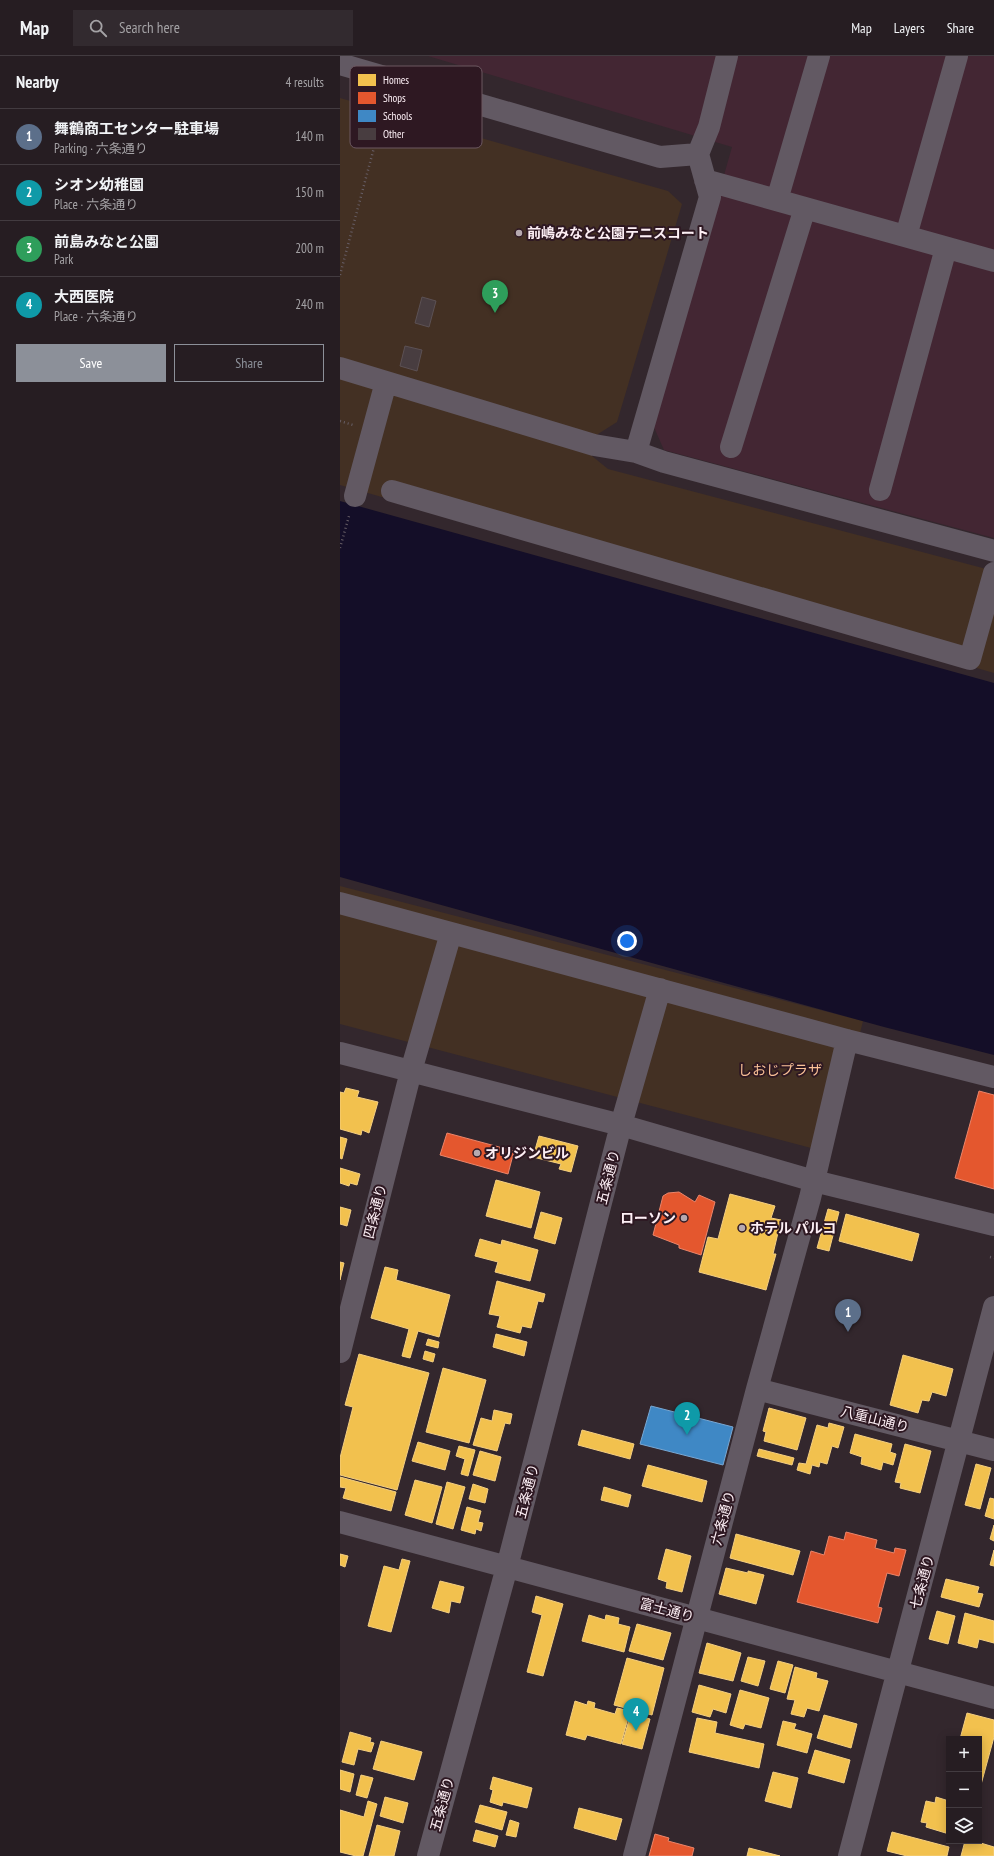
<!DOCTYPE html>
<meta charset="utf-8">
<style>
:root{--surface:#261d22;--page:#322a2f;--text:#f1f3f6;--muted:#a4a2a5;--line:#423b40;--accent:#8c9099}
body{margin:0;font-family:"PT Sans Narrow","Noto Sans JP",sans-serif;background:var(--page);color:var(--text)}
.controls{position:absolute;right:12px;bottom:12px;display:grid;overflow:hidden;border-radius:0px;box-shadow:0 2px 10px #0003}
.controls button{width:36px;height:36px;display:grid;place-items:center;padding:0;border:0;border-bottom:1px solid var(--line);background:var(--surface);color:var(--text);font:20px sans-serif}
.you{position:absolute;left:287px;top:885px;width:14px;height:14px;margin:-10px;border:3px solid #fff;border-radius:50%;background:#1a73e8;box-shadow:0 0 0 6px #1a73e833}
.badge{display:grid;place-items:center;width:26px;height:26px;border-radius:50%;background:var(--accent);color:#fff;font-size:13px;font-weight:700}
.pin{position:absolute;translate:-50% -33px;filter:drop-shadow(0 1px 2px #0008)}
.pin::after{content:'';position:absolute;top:21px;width:14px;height:12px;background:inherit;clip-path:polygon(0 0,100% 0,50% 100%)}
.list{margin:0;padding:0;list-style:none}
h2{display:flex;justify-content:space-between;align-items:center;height:52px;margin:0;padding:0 16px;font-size:17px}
h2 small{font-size:13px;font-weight:400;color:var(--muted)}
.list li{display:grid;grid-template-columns:26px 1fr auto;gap:12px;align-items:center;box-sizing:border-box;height:56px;padding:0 16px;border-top:1px solid var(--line)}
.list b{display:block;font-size:15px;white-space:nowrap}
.list p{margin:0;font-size:13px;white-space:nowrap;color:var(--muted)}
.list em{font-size:13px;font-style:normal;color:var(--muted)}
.actions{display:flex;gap:8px;padding:12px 16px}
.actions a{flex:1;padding:9px 0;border:1px solid var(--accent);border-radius:0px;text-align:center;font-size:14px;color:var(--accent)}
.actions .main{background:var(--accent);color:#fff}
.icon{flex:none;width:22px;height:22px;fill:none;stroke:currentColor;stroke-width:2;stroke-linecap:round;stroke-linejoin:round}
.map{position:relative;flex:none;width:654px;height:1800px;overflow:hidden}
header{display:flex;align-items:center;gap:24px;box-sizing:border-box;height:56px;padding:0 20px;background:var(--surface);border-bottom:1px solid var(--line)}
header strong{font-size:19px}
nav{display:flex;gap:22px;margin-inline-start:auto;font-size:14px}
.search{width:280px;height:36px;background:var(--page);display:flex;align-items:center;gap:10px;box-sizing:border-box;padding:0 14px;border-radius:0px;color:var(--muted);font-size:15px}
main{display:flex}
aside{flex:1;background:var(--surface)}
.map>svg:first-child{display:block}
</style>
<header>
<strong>Map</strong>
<div class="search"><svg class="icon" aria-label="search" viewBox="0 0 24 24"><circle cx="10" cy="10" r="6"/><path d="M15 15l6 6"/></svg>Search here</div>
<nav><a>Map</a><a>Layers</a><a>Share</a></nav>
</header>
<main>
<aside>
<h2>Nearby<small>4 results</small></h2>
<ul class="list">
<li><span class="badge" style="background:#5c6f8a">1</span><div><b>舞鶴商工センター駐車場</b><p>Parking · 六条通り</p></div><em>140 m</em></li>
<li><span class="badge" style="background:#0f9aa8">2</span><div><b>シオン幼稚園</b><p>Place · 六条通り</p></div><em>150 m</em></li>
<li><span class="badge" style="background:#2e9e5b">3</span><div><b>前島みなと公園</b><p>Park</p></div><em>200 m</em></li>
<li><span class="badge" style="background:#0f9aa8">4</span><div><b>大西医院</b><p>Place · 六条通り</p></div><em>240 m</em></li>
</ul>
<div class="actions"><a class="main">Save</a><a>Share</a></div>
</aside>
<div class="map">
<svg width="654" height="1800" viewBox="0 0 654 1800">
<rect width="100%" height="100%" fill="#33272d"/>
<path fill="#432633" d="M 88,0 L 654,0 L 654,482 L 324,394 L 313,369 L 392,91 Z"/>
<path fill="#433023" d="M 0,42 L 328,135 L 342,148 L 277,366 L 258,378 L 252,400 L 268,413 L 654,515 L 654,617 L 0,429 Z
M 0,830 L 523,965 L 490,1097 L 0,968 Z"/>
<path fill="#140e28" d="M 0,445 L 654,627 L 654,999 L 544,971 L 0,821 Z"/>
<path fill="#f2c14e" stroke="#f5cf80" d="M 6,1032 L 19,1035 L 17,1041 L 38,1046 L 29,1077 L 22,1074 L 21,1079 L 0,1073 L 0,1036 L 4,1037 Z
M 199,1080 L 238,1090 L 231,1116 L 219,1113 L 221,1108 L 193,1101 Z
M 0,1081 L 7,1083 L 2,1103 L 0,1102 Z
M 0,1112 L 20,1118 L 17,1129 L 10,1127 L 9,1130 L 0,1127 Z
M 156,1124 L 200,1136 L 191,1172 L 146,1160 Z
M 390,1138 L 435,1150 L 431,1162 L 441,1164 L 433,1198 L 436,1198 L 426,1234 L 359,1216 L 368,1181 L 378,1183 Z
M 0,1151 L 11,1154 L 7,1170 L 0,1168 Z
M 488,1153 L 499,1156 L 489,1195 L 477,1192 Z
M 201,1156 L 222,1162 L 215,1188 L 194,1182 Z
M 506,1158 L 579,1178 L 572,1205 L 499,1185 Z
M 140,1183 L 161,1189 L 162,1184 L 198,1194 L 190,1225 L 155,1216 L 158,1206 L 135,1200 Z
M 0,1206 L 4,1207 L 0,1224 Z
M 45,1211 L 58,1214 L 56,1224 L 110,1239 L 99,1281 L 78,1275 L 70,1302 L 62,1300 L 69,1273 L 31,1262 Z
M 157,1225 L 205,1238 L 203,1246 L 198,1245 L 191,1272 L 182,1270 L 180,1277 L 157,1271 L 160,1260 L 149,1258 Z
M 156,1278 L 187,1286 L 184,1300 L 153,1291 Z
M 88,1283 L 99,1286 L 98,1292 L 86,1289 Z
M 85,1295 L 95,1298 L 93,1306 L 83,1303 Z
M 19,1298 L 89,1317 L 57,1434 L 0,1419 L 0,1402 L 13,1351 L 5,1349 Z
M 563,1299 L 613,1313 L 606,1340 L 592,1336 L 589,1345 L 582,1344 L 578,1357 L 550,1349 Z
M 103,1312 L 146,1324 L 129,1387 L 86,1376 Z
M 429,1352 L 466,1362 L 457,1394 L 424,1385 L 426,1376 L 423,1375 Z
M 154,1354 L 172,1358 L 170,1368 L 165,1367 L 157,1395 L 133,1389 L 141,1362 L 152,1365 Z
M 489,1367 L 504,1371 L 498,1392 L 492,1390 L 487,1408 L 480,1406 L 479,1411 L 472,1409 L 470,1418 L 457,1414 L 459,1407 L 466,1408 L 477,1369 L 488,1372 Z
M 242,1374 L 294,1388 L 290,1403 L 238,1389 Z
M 515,1378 L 552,1388 L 550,1396 L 556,1398 L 553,1409 L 543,1406 L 541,1414 L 521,1408 L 522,1401 L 510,1397 Z
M 78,1386 L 110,1395 L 105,1414 L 72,1405 Z
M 565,1388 L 591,1395 L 580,1437 L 560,1432 L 561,1427 L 555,1426 Z
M 119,1390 L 135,1394 L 128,1420 L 121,1418 L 125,1403 L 116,1400 Z
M 419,1393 L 454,1402 L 452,1409 L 417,1400 Z
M 140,1395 L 161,1401 L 155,1425 L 133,1419 Z
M 636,1408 L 651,1412 L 640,1453 L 625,1449 Z
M 308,1409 L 367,1425 L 362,1446 L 302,1430 Z
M 0,1421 L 56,1436 L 51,1455 L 3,1442 L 6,1432 L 0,1431 Z
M 75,1424 L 102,1431 L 92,1467 L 65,1459 Z
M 107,1426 L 125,1431 L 113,1473 L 96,1468 Z
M 133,1428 L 148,1433 L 145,1447 L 129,1443 Z
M 264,1431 L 291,1439 L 288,1451 L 261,1444 Z
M 650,1442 L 654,1443 L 654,1463 L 645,1460 Z
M 127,1451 L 141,1455 L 138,1466 L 143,1467 L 141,1475 L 136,1473 L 135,1478 L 121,1474 Z
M 654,1469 L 654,1485 L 650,1483 Z
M 396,1478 L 460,1495 L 453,1519 L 390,1502 Z
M 326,1493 L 351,1500 L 342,1536 L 326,1532 L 327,1526 L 318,1523 Z
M 654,1494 L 654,1510 L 650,1509 Z
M 0,1498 L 8,1500 L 5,1511 L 0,1509 Z
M 62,1503 L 70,1505 L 51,1576 L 28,1570 L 44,1510 L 59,1514 Z
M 386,1512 L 408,1517 L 408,1515 L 424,1519 L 416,1548 L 379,1538 Z
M 606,1523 L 639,1531 L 637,1537 L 643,1538 L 639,1551 L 601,1541 Z
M 100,1525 L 124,1531 L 120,1547 L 111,1545 L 109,1557 L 92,1552 Z
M 196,1540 L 223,1548 L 203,1620 L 187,1616 L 202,1559 L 192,1556 Z
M 597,1555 L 615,1560 L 608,1588 L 589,1583 Z
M 625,1557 L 654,1565 L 654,1587 L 639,1583 L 637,1592 L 618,1587 Z
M 249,1559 L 265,1564 L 266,1559 L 279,1562 L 278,1568 L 290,1571 L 284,1596 L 242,1585 Z
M 297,1568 L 331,1577 L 323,1604 L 289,1595 Z
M 367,1587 L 401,1597 L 393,1625 L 359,1617 Z
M 408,1601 L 425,1605 L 418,1630 L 401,1625 Z
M 287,1602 L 324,1612 L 312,1659 L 274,1649 Z
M 438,1605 L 453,1609 L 445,1637 L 430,1633 Z
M 455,1611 L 477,1617 L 476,1622 L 488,1625 L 479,1655 L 467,1652 L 464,1661 L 451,1658 L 455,1644 L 447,1643 Z
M 359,1629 L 391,1638 L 386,1657 L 373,1653 L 370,1661 L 352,1656 Z
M 400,1634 L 429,1642 L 421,1672 L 405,1668 L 403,1673 L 390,1669 Z
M 235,1645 L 247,1649 L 248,1645 L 255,1647 L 254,1652 L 275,1658 L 277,1652 L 290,1655 L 281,1688 L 247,1679 L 245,1684 L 226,1679 Z
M 291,1657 L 310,1663 L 302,1693 L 282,1688 Z
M 627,1657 L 654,1664 L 654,1681 L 639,1736 L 639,1683 L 620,1683 Z
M 484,1659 L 517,1668 L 511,1692 L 477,1682 Z
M 357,1662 L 377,1666 L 375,1677 L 424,1688 L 419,1712 L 349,1696 Z
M 443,1665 L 456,1668 L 454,1673 L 472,1678 L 467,1697 L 437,1689 Z
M 10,1676 L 31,1682 L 30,1686 L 34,1687 L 31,1696 L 18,1693 L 14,1709 L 2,1706 Z
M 41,1685 L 82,1696 L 74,1724 L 33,1713 Z
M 475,1694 L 510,1704 L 504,1727 L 468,1717 Z
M 0,1714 L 14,1718 L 10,1736 L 0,1733 Z
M 433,1716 L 458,1722 L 451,1752 L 425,1745 Z
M 21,1719 L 33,1722 L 27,1742 L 16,1739 Z
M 153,1721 L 192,1732 L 187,1752 L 163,1746 L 162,1750 L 150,1746 L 153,1734 L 150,1733 Z
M 45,1741 L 68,1747 L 63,1767 L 40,1760 Z
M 596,1741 L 609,1745 L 609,1778 L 586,1771 L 587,1767 L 581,1766 L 586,1745 L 595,1747 Z
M 28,1745 L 37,1748 L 23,1800 L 16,1800 L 0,1796 L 0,1754 L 24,1761 Z
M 140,1749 L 167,1756 L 162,1774 L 135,1766 Z
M 239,1752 L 282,1763 L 276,1784 L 234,1772 Z
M 170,1764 L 179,1767 L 176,1781 L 166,1779 Z
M 37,1769 L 60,1775 L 54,1800 L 29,1800 Z
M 136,1774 L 158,1780 L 155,1791 L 133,1785 Z
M 552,1776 L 609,1791 L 607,1800 L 567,1800 L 547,1795 Z
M 625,1785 L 634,1785 L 654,1791 L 654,1800 L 621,1800 Z
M 409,1792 L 440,1800 L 407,1800 Z"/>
<path fill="#e4572e" stroke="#ec856a" d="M 639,1035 L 654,1039 L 654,1133 L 615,1122 Z
M 107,1077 L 174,1095 L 168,1118 L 100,1099 Z
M 339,1136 L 355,1146 L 359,1139 L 375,1146 L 361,1199 L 339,1192 L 339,1189 L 313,1179 L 323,1140 L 328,1137 Z
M 506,1476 L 537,1484 L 535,1492 L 554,1497 L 555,1492 L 566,1494 L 559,1520 L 547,1517 L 538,1551 L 542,1552 L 538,1567 L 457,1546 L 471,1495 L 484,1499 L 489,1480 L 504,1484 Z
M 315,1778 L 329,1782 L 328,1785 L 354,1792 L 352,1800 L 309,1800 Z"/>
<path fill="#3f88c5" stroke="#78a7d3" d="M 311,1350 L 393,1371 L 383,1409 L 300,1388 Z"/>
<path fill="#483d40" stroke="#5c5154" d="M 82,241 L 96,245 L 89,271 L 75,267 Z
M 65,290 L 82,294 L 77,315 L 60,310 Z"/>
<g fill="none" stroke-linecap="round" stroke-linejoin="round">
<path stroke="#675e66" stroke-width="2.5" stroke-dasharray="1 3" stroke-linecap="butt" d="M 0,219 L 47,43
M 0,365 L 13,369
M 0,492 L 9,460
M 650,1201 L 654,1202"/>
<path stroke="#625963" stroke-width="22" d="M 387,0 L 369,71 L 358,98 L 370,141 L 296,396 L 324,406 L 654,495
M 0,8 L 320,101 L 358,98
M 365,124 L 654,205
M 437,144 L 479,0
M 566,180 L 617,0
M 0,312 L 254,389 L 296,396
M 391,391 L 465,152
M 540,434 L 606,192
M 52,435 L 630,603 L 654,517
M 15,440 L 46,326
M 0,847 L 507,984 L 654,1021
M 0,997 L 281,1069 L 474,1125 L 654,1169
M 0,1296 L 71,1015 L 111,877
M 417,1333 L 654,1394
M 0,1466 L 654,1642
M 88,1800 L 167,1511 L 281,1069 L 320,933
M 294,1800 L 417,1333 L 470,1142 L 507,984
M 509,1800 L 654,1251"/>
</g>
<g fill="#b6a9af" stroke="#2e1822" stroke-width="1.5">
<circle cx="179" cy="177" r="4"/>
<circle cx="137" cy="1097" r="4"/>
<circle cx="344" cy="1162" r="4"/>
<circle cx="402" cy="1172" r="4"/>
</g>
<g text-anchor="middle" stroke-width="4" stroke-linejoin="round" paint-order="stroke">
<g font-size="14" font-weight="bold" fill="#fdeff5" stroke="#2e1822" text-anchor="start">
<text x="187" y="182">前嶋みなと公園テニスコート</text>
<text x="145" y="1102">オリジンビル</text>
<text x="336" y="1167" text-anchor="end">ローソン</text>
<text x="410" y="1177">ホテル パルコ</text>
</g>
<g font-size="14" fill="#fac197" stroke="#2e1822">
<text x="440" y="1019">しおじプラザ</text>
</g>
<g font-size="14" fill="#fdeff5" stroke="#2e1822">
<text transform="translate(268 1121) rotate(-76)" y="5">五条通り</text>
<text transform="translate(35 1155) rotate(-76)" y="5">四条通り</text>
<text transform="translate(535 1363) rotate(14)" y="5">八重山通り</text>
<text transform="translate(187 1435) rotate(-76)" y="5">五条通り</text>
<text transform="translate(383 1462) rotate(-75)" y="5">六条通り</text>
<text transform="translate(582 1526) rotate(-75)" y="5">七条通り</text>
<text transform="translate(327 1554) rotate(15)" y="5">富士通り</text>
<text transform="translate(102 1748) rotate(-75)" y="5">五条通り</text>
</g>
</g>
<rect x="10" y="10" width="132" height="82" rx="6" fill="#2e1822" stroke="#6c5861" stroke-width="1"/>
<rect x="18" y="18" width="18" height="12" fill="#f2c14e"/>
<rect x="18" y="36" width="18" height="12" fill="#e4572e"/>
<rect x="18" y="54" width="18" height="12" fill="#3f88c5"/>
<rect x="18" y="72" width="18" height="12" fill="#483d40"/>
<g font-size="11" fill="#fdeff5">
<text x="43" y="28">Homes</text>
<text x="43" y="46">Shops</text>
<text x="43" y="64">Schools</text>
<text x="43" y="82">Other</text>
</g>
</svg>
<div class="controls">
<button>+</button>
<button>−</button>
<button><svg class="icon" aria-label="layers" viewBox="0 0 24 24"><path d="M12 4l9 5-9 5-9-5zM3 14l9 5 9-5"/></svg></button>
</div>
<div class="you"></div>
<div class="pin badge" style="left:508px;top:1276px;background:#5c6f8a">1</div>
<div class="pin badge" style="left:347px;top:1379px;background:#0f9aa8">2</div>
<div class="pin badge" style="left:155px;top:257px;background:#2e9e5b">3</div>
<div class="pin badge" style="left:296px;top:1675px;background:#0f9aa8">4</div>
</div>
</main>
